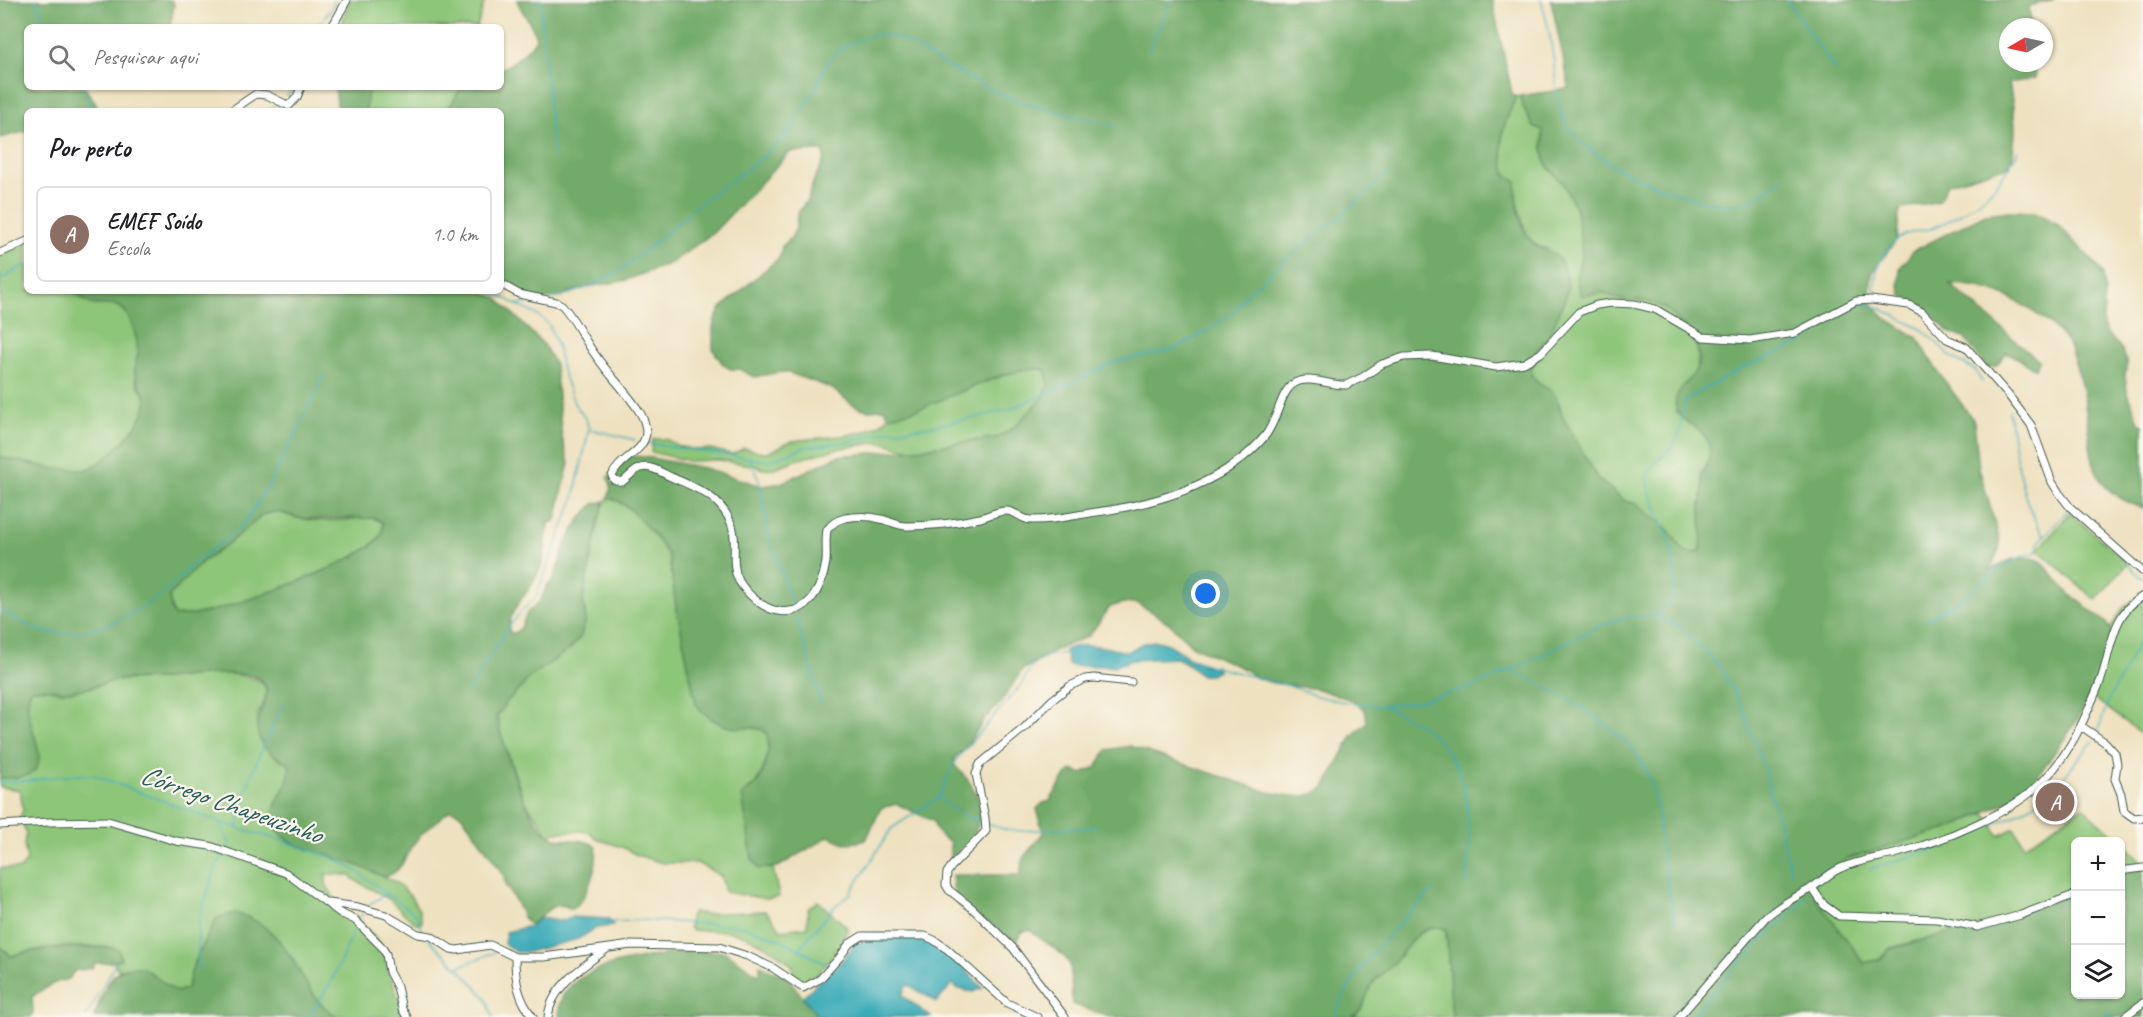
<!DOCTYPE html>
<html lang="pt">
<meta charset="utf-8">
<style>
:root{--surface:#fff;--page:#f6f6f6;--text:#202124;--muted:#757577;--line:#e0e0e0;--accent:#c8321e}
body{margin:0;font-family:Caveat,sans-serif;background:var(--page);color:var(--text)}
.controls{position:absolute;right:18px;bottom:18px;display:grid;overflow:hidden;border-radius:9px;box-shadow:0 2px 4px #0004}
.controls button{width:54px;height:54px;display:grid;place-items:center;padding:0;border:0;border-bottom:2px solid var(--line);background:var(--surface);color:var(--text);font:30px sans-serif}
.compass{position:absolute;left:1999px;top:18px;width:54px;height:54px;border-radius:50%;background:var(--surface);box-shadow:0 2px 4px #0004;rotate:261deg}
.you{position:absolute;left:1206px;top:594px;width:21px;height:21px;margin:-15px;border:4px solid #fff;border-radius:50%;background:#1a73e8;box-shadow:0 0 0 9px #1a73e833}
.badge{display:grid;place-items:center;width:39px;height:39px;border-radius:50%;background:var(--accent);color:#fff;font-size:20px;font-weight:700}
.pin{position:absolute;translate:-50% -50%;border:3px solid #fff;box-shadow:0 2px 6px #0006}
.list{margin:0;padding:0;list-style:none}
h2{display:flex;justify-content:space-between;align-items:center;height:78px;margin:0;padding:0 24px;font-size:26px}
h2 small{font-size:20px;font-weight:400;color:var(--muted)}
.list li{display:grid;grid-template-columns:39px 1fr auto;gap:18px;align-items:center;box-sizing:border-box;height:96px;margin:0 12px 12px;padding:0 12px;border:2px solid var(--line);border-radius:9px}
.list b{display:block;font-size:22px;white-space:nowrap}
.list p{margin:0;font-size:20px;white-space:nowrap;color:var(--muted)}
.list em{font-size:20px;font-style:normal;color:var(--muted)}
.icon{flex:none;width:33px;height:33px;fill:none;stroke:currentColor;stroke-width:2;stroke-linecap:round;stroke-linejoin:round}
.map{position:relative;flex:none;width:2143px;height:1017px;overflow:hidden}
.search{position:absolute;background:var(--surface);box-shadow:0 2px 4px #0004;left:24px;top:24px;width:480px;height:66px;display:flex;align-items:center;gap:15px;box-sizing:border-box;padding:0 21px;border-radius:9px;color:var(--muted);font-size:22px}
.panel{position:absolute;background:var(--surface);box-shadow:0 2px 4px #0004;left:24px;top:108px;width:480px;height:186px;border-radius:9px}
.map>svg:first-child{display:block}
</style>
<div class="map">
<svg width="2143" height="1017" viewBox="0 0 2143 1017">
<rect width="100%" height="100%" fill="#fbf7ec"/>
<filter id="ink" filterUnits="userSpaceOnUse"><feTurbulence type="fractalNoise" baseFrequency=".0167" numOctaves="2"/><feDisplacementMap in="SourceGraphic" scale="12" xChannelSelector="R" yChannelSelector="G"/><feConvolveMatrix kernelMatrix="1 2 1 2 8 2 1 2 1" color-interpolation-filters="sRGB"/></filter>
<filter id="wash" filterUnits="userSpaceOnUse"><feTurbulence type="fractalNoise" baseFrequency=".008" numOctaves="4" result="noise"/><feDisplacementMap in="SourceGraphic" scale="24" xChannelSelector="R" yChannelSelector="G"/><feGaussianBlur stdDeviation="1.35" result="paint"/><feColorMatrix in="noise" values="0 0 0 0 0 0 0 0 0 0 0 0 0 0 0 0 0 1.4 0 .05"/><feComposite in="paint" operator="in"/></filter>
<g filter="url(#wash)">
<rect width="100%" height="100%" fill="#eee1c0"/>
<path fill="#8dc579" stroke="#568156" stroke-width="1.5" d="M 349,0 L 485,0 L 477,27 L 341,27 Z
M 369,87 L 462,87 L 447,111 L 365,111 Z
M 1520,96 C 1522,108 1528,115 1533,126 L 1543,129 C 1542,140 1542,152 1546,163 C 1549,172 1558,176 1563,184 C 1579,208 1588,243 1578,270 L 1590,295 C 1594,294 1600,292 1604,293 C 1610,294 1615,300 1621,300 C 1631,301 1639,299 1649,302 C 1673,309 1705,339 1697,367 L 1676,412 C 1684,420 1696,425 1703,433 C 1714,447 1710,462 1701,474 C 1705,487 1702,495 1701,507 C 1701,522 1703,535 1701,550 L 1694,555 L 1687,553 L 1681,547 L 1662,523 L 1649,515 L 1637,504 L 1625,501 L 1598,479 L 1562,416 C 1561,408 1558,399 1552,393 C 1546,385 1533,384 1531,373 C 1531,366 1537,359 1537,349 L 1546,342 L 1567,293 L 1546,249 C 1520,243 1522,211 1514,191 C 1512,185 1508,180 1506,174 C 1502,163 1499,147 1501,137 C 1502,122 1510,110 1516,97 Z
M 27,238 L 27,291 L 75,291 C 79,295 84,301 89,303 C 100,308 115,300 124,310 C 133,321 138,339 138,354 C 137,358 135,362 135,367 C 135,373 135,380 138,385 C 141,390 146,395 146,401 C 146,422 106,464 87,469 C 76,472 66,467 55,469 L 0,457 L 0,253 Z
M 1032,368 L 1045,370 C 1047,375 1050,380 1049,384 C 1045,404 1016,427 999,437 L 912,450 L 879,442 L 836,449 L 799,459 L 774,468 L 762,469 L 757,466 L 719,460 L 689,461 L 651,452 L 653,439 L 666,439 L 678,446 L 696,450 L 710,449 L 726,453 L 733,454 L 744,448 C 752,450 758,452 767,452 C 776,451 783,443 792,441 C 820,436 872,439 889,416 C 939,406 982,378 1032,368 Z
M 608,499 L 615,499 L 629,508 L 655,536 L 669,556 L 675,600 L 696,704 C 714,727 735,726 761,729 C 763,730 767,733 768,736 C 774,749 760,782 749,789 L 767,869 L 773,868 L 779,897 L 768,899 L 725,892 L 721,876 L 697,863 L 662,863 L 637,855 L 622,847 L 597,839 L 591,833 L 582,831 L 555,832 L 550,836 L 524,800 L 499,728 L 497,716 L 508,700 L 521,688 L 528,678 L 576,643 L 586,620 L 583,600 L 598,523 L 605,501 Z
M 275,512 C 285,513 293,518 303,519 C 316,521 333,521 346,520 C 360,518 371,515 383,523 C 383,527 383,533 380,536 C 364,563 241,603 207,612 C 197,615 185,615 175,616 L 172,612 L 169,595 L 203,561 L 220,550 L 259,518 L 265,514 Z
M 2070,513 L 2128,563 L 2096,600 L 2038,550 Z
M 2143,593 L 2143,735 L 2090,695 L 2097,683 L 2111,632 L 2110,629 L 2125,606 Z
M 220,673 C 250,677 282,676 257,715 L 275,756 L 289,764 C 293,783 281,788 276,804 C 273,811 276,821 277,829 L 290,841 L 298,846 L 357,864 L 396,882 L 411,897 L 419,910 L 422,922 L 420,925 L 412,921 L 389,899 L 353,879 L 351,875 L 326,874 L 326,884 L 334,898 L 332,900 L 339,909 L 355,916 L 380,943 L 398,997 L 410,1017 C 398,1017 343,1017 336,1016 C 315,1006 302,977 292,957 L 194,963 L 187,988 L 178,992 C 153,982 149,959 118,970 L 115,962 L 121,959 L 111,947 L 63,946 L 25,952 L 11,956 L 0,946 L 0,868 L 20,869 L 27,861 L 24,844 L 26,833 L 20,817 L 23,810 L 20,790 L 0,787 L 0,778 L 21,777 L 30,773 L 29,717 L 26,706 L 27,696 L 32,689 L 50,688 L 61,692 L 91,688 L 116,680 L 163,679 Z
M 2083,807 L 2143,862 L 2143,864 L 2121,868 L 2120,842 L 2076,842 L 2075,891 L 2000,920 L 1890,948 C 1882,957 1876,962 1864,963 L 1814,897 L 1815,882 L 1846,859 L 1951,828 L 1985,813 L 1999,836 L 2014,828 L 2024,846 Z
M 818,901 L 848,928 C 844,940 816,984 802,983 C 800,983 796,980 794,979 L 792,965 C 774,950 749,934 725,931 C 714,930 703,931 691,930 L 689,927 L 690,917 L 693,912 L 705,914 L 766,911 L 781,930 L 807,927 L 808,909 Z
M 1437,926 L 1446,928 L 1452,1017 L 1352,1017 C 1365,1010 1365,996 1371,985 C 1377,976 1388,970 1395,962 C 1407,947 1417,929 1437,926 Z"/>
<path fill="#72aa69" stroke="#48744e" stroke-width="1.5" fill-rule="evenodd" d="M 0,0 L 172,0 L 174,5 L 170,27 L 27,27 L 27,87 L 84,87 L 96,103 L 97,111 L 27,111 L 27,131 L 0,138 Z
M 517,0 L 1492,0 L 1512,93 L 1516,97 C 1501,132 1498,136 1506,175 L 1517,182 C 1513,198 1523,238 1537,247 C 1543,250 1549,250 1554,254 C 1564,261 1570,281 1567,292 C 1566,298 1562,304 1560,309 C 1554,325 1550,338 1537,349 L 1537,359 L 1532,366 L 1531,375 L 1537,382 L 1552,392 L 1557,399 L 1562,416 L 1598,479 L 1625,501 L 1637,504 L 1649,515 L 1663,523 L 1681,547 L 1687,553 L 1694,554 L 1701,550 C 1703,535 1701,522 1701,507 C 1702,495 1705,487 1701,474 C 1711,462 1714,445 1702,433 C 1695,425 1679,420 1676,408 C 1671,388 1698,379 1699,360 C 1700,351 1695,343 1690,335 C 1678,317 1662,302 1639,300 C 1633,300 1627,301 1621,300 C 1615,300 1610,294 1604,293 C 1598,292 1588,295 1581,295 L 1576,279 L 1582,253 L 1576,209 L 1564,185 L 1546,164 L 1543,147 L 1543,130 L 1533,126 C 1528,115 1522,108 1520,96 L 1567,89 L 1569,86 L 1551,0 L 2055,0 L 2029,6 L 2031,27 L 2008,27 L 2008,63 L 2035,63 L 2036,78 L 2009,83 C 2015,116 2018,134 2010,167 L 1997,169 L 1947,184 L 1939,201 L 1901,209 L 1899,215 L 1897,239 L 1872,273 L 1869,300 L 1884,317 L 1918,338 L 1936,369 L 1974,421 L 1979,468 L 2000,541 L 1999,550 L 1989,570 L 2013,559 L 2033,558 L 2041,561 L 2069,594 L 2107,623 L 2111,632 L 2097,683 L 2074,725 L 2037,777 L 2013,799 L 1951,828 L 1846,859 L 1815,882 L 1815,897 L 1864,963 L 1880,959 L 1890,949 L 2000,920 L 2075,891 L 2076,994 L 2120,994 L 2121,868 L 2129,865 L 2143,864 L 2143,1017 L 1452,1017 L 1446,929 C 1421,920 1408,946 1395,962 C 1387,970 1377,976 1371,986 C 1365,997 1365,1010 1352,1017 L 1109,1017 L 1072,1004 C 1072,997 1071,969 1070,965 C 1065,952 1040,940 1030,930 L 1022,932 L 1017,942 L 958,905 L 954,894 L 952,875 L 1020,875 L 1023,858 L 1043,833 L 1037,809 L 1043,803 L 1050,801 L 1067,774 L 1073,770 L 1082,774 L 1096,767 L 1107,750 L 1130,746 L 1268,792 C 1287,796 1309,801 1325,787 L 1352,736 L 1367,722 L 1365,710 L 1352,700 L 1318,689 L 1273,683 L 1257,678 L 1244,669 L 1191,645 L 1170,624 L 1149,610 L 1136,603 L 1123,603 L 1110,607 L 1089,636 L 1051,652 L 1022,670 L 1001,702 L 985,718 L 965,749 L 954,758 L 955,766 C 990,799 989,830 950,858 L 950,842 C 940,837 936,832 933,821 L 897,804 L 881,808 L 866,840 L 847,844 L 829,836 L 778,867 L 759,869 L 752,859 L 742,795 C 747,790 753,787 757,783 C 764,773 775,738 763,730 C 757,726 747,728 740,728 C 722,728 706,717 696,704 L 675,600 L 669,556 L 655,536 L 629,508 L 615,499 L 608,499 L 611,486 L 608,477 L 630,456 L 646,457 L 704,468 L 762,486 L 781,483 L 838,456 L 925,448 L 999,437 L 1011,430 L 1042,399 L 1049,384 L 1045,370 C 1020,360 948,399 921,408 C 911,412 900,414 889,416 L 884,409 L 868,410 L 860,408 L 852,404 L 831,388 L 789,373 L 780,372 L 754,377 L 739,369 L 730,369 L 723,364 L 718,357 L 713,349 L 713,329 L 714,322 L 721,308 L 780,257 L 782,246 L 791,238 L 796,228 L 797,214 L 808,199 L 814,180 L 824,160 L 824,151 L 790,152 L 714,232 L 671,263 L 624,281 L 592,286 L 566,293 L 561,297 L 538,300 L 501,284 L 501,111 L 447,111 L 462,87 L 501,87 L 501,69 C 516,62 527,52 536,39 C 534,23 522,15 517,0 Z
M 335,87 L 369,87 L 365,111 L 338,111 Z
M 2010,211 L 2035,212 L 2056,223 L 2094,262 L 2103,275 L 2105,291 L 2103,320 L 2105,331 L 2122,350 L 2127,364 L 2125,376 L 2127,390 L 2139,422 L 2143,425 L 2143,508 C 2087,490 2093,460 2086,411 C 2085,396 2080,381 2076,366 C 2073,358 2071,348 2066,341 C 2057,328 2041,317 2028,308 C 2001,292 1982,285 1950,284 L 2039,361 L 2036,369 L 2007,352 L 1996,366 L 1987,368 L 1964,338 L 1949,332 L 1918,302 L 1902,296 L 1899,284 L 1900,268 L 1913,251 L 1985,214 Z
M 75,291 L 480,291 L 497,298 L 544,345 L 555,365 L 562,438 L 569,463 L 556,520 L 550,523 C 545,535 546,548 543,560 C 541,569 535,578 531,586 C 522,600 505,616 510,633 L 514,633 L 521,628 L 527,613 L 540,601 L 547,585 L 554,579 L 565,545 L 580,519 L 594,504 L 605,501 L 598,523 L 583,600 L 586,620 L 580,638 L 570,649 L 529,678 L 521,688 L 508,700 L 497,716 L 499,728 C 508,756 525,821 551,836 C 562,843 581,836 596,846 C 599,863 587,902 571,909 C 553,897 544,916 530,925 L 523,917 L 515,900 L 506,886 L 503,874 L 464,818 L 457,812 L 450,810 C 440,818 423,832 416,841 C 408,850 403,868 392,874 C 386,878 381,876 375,873 C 350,860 323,855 297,845 C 289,842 278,833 274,824 C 267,804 293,787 289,764 C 284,761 278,758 273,755 C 234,723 281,700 262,681 C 248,666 183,678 163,679 C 148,680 132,678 117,680 C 102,683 88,689 72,691 C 58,692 46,687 32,689 C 11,717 78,783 0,778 L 0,457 L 55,469 C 66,467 76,472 87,469 C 106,464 146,422 146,401 C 146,390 135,383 135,372 C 134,365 137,360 138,354 C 138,339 133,321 124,310 C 115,300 100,308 89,303 C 84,301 79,295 75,291 ZM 275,512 L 283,513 L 301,519 L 376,518 L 383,523 C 383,527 382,533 380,536 C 363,563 241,603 207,612 C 197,615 185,615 175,616 L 172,612 L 169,596 L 203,561 L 220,550 L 259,518 L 265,514 Z
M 235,913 C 284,925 292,967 319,1002 C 324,1008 331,1012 337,1017 L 94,1017 C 102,996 108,966 135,967 C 138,967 141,967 144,969 C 157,975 164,986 178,992 L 187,988 L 194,963 L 217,918 Z
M 0,946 L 11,956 C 39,948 66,947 96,948 C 104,948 111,946 119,950 L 121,959 L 115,962 L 95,963 L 92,968 L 74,971 L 69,979 C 55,981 42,989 32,997 L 33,1012 L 31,1017 L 0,1017 Z
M 702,950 L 725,952 L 758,974 L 760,972 L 760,965 L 788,978 L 818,1017 L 559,1017 C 560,1013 559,1007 560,1003 C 573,959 664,956 702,950 Z"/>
<path fill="#3aabb7" stroke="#2c7476" stroke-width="1.5" d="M 1154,641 C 1175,641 1183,658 1201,664 C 1205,666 1211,666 1216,666 L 1218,671 L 1210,675 L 1201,675 L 1190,665 L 1177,658 L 1132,660 L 1115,666 L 1072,666 L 1068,665 L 1065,650 C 1085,640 1107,648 1128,652 L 1141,644 Z
M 572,917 L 609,919 L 613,926 L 596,928 L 578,939 L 528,952 L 516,952 L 504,944 L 506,932 L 530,926 L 541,918 L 559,921 Z
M 872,938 C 887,938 905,936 920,939 C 945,943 965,970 983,988 L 972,992 L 956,988 L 953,983 L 937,1002 L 910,986 L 906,986 L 902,995 L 931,1017 L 818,1017 L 803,996 L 844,959 L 854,944 Z"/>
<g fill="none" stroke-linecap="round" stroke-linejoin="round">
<path stroke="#3aabb7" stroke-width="1.5" d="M 35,0 L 47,27
M 540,0 L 553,156
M 1541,0 C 1548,20 1551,42 1554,63 C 1556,84 1555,106 1567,125 C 1577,141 1595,154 1611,164 C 1633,178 1707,207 1732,205 C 1753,204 1767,189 1783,177
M 1787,0 L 1835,70
M 316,27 L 329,12 L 335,0
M 1149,50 L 1170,0
M 82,87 L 93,111
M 287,96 L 295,87
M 269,111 L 277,104
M 0,280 L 27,264
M 1875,297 C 1872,272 1882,246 1905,235 C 1913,231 1923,231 1932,228 C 1945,224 1972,207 1983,198 C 1999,186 2008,166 2019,150
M 553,298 C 615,287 657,239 703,201 C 728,181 756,166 778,143 C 794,127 805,106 816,87 C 821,77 825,67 831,58 C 839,48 865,34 878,35 C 904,35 922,52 943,64 C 966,77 991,91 1016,100 C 1049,111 1084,118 1117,127
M 516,305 L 531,302
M 2009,411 C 2015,452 2020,501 2044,536
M 590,429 L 635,440
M 645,443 L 768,461 L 806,447 L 847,442 L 888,431 L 926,427 L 974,418 L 1010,409 L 1076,381 L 1114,362 L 1173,350 L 1209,330 L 1233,312 L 1246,295 L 1284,261 L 1319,231 L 1334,222 L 1389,172
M 750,460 C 764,479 763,518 770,541 C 777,563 787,584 793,607
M 2127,564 L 2143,579
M 0,610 C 17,619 35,631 54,633 C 93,637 142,612 170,587 C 178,580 185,571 193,564 C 213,547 237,535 251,513 C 279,471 301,421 324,376
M 1654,615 L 1673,601 C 1678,572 1673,546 1661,519 C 1655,505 1647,491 1647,475 C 1655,460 1674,450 1679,433 C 1684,420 1679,408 1689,397 L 1743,368 L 1801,343 L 1837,316 L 1860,304 L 1880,308 L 1923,330 L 1952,357 L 1975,370 L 1982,382
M 797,619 L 821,703
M 1927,620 L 1962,598 L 1999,569 L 2021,557 L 2035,553 L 2037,550 L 2039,542 L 2068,510
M 1193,659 L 1211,666
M 1215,667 L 1287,685 L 1317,696 L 1344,702 L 1379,706 L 1415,702 L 1471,687 L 1529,662 L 1598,626 L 1622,618 L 1653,616 L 1679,625 L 1719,666 L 1742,707 L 1766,774 L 1791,872
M 1512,670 C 1554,691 1625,726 1646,770 C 1658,797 1659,827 1662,856 C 1665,878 1672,901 1676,923
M 469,691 C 485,665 510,617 535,599 L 573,501 L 589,429 L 586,419 L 574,403 L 562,370 L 557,345 L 549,325 L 539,316 L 491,291
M 1385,706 C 1397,713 1411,719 1422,726 C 1474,762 1472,829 1466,884
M 2098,732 L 2107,704 L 2143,634
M 0,782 C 32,784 62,772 94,775 L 233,827 L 284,841 L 331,857 L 352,868 L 416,915 L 423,931
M 938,798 L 966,817 L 984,822
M 219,823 L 229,842 L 230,849
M 988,824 L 1006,830 L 1018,831 L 1097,827
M 238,828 C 244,782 264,743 285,703
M 1870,869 L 1949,845 L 2000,821 L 2012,817 L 2044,798 L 2059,783 L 2093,741
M 368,905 L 386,894
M 359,919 L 363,913
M 612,922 L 642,920 L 743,926 L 782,940 L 828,965
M 429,939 L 471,981 L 486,998 L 493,1017
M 799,949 L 834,907 L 849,895 L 892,828 L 938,798 L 955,761 L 1021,685 L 1031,666 L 1047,656 L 1066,653
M 458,967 L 495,952
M 198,969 L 198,921 L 217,864 L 226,854
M 86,1017 L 116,962
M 307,1017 C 333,985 340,962 356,926
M 1335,1017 C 1354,964 1394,929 1433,890
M 1690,1017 L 1738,965 L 1806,898
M 2101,1017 L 2114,1012"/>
</g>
</g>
<g filter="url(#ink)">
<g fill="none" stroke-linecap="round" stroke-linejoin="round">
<g stroke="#3e5649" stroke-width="9">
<path id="minor" d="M 332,27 L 347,0
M 231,111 L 256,94 L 267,95 L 289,106 L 297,97 L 301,87
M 0,253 L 27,241
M 501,284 L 519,294 L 556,302 L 562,305 C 575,319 584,340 596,356 C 609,375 626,391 639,411 C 643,417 646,426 646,433 C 644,453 619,458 612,476 L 614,480 L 622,482 C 628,478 634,470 641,468 C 651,465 662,473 671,477 C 695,487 720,496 731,523 C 739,541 729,562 739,581 C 746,593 763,609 778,611 C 808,616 822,589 826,562 C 827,551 825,541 827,530 C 831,524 837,520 845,518 C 856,516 870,516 881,519 C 890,521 898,526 907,526 C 930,526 957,523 980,518 C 988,516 997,511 1006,511 C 1016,511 1022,520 1031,520 C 1050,521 1071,516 1090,513 C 1152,505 1224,485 1265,436 C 1277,422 1280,393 1293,384 C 1308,374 1330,386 1346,385 L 1363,377 L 1382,364 L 1404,357 L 1432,356 L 1496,367 L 1524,363 L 1541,353 L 1579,312 L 1597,305 L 1611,303 L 1634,304 L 1655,309 L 1703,337 L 1750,340 L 1795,333 L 1856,301 L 1871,300 L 1909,305 L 1922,312 L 1947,339 L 1966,347 L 2009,396 L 2031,425 L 2052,482 L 2059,493 L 2070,507 L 2143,572
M 2081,726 L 2106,743 L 2115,753 L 2117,764 L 2115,779 L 2121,794 L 2124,811 L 2134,818 L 2143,817
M 0,825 L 49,822 L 108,821 L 176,841 L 210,846 L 286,873 L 340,913 L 355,920 L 381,946 L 386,954 L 389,972 L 397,987 L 402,1009 L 407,1017
M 2120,871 L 2143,868
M 1812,888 L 1824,905 L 1839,916 L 1937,919 L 1977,927 L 2021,915 L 2076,894
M 329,903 L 358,907 L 386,915 L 418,934 L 431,936 L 451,949 L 457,950 L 490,945 L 515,957 L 544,957 L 631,945 L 719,947 L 747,956 L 773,968 L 803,988 L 820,979 L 840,957 L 849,944 L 862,936 L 925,936 L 934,940 L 947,949 L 1007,1003 L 1037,1017
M 515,957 C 515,980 518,999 533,1017
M 548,1017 C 551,986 584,966 607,949
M 1065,1017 L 1013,948 L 972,908 L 949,890 L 946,885 L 947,873 L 951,867 L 986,831 L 985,818 L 976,774 L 980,764 L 1024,728 L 1052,700 L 1070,686 L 1085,679 L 1094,678 L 1131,682
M 1679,1017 L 1765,918 C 1779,905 1794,898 1810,889 C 1821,882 1829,873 1841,868 C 1858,860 1879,858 1898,853 C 1939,842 2010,814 2040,784 C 2069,756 2085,719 2100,682 C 2112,651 2110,614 2143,596
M 2124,1017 L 2143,1003"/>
</g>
<use href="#minor" stroke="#fff" stroke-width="7"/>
</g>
</g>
<g text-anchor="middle" stroke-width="4.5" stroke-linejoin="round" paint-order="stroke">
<g font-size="27" font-style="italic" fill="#275e5b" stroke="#fbf7ec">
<text transform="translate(231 804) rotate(19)" y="9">Córrego Chapeuzinho</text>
</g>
</g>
</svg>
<div class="controls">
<button>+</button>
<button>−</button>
<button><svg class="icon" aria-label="layers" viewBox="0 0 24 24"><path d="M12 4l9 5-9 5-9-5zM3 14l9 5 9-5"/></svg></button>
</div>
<svg class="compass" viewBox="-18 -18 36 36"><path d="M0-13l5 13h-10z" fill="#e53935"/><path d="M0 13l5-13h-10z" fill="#757577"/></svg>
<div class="you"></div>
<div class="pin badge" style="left:2055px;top:802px;background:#8d6e63">A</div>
<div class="search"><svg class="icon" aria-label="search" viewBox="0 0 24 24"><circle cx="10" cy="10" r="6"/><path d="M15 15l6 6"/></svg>Pesquisar aqui</div>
<section class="panel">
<h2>Por perto<small></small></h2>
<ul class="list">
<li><span class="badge" style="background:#8d6e63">A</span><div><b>EMEF Soído</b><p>Escola</p></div><em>1.0 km</em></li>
</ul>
</section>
</div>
